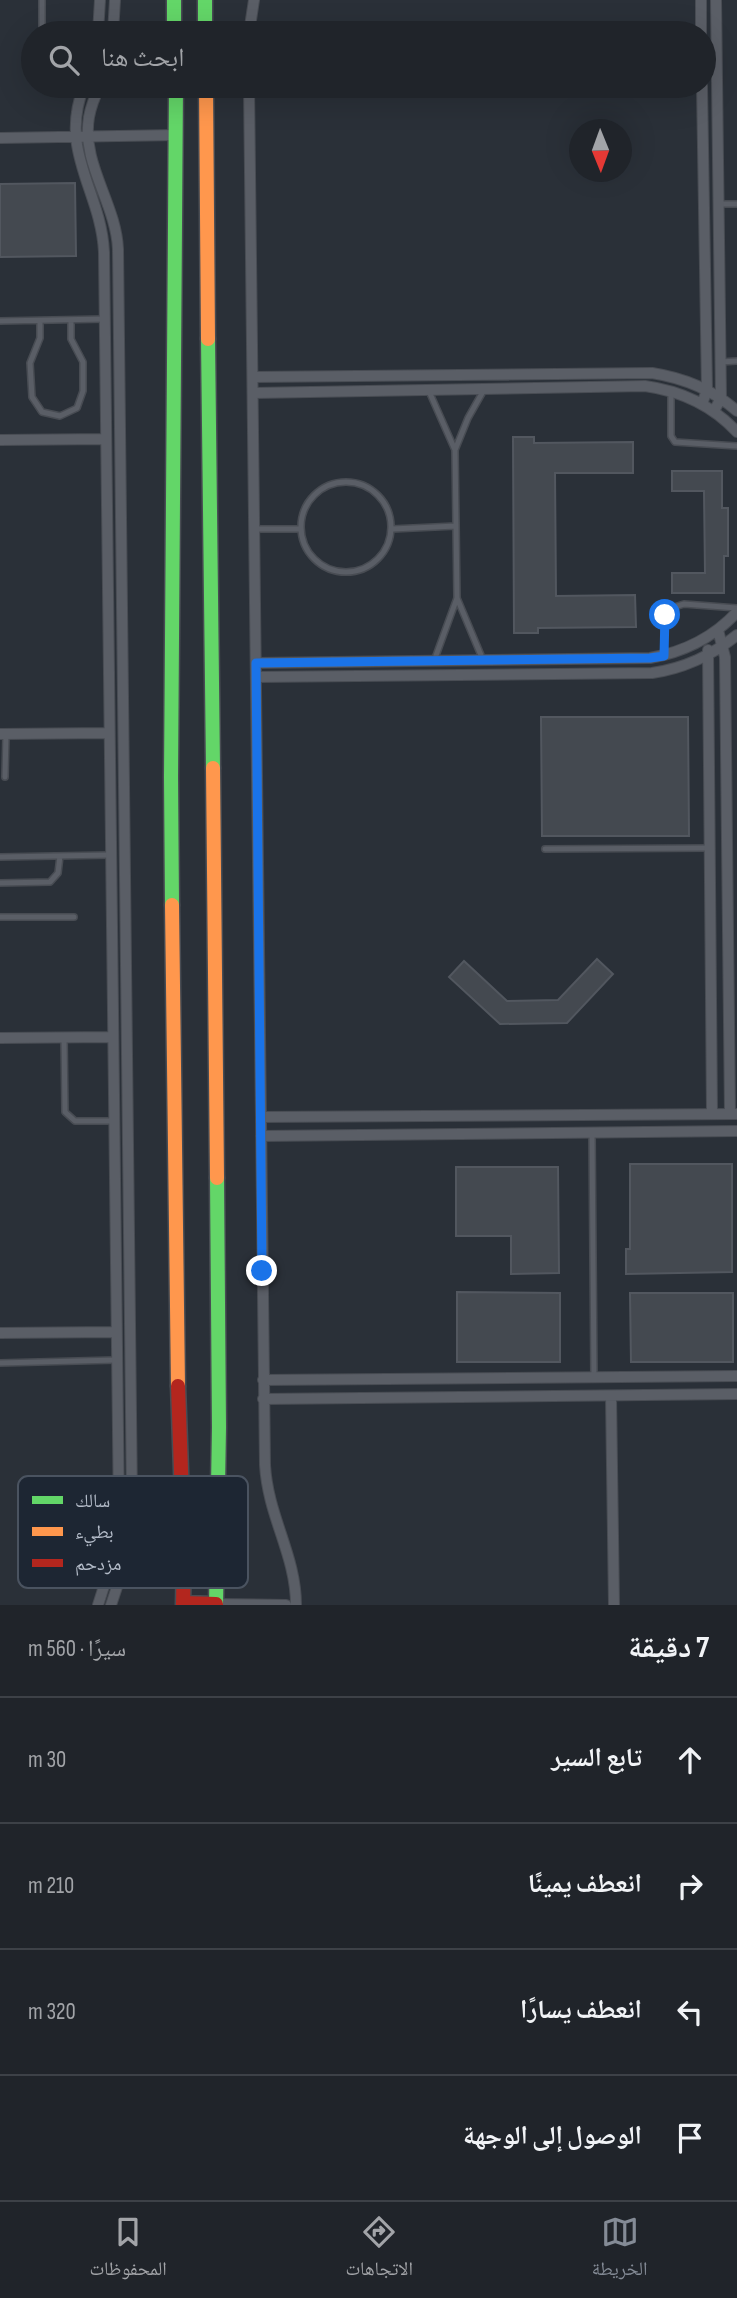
<!DOCTYPE html>
<html lang="ar">
<meta charset="utf-8">
<style>
:root{--surface:#20242a;--page:#282c32;--text:#f1f3f6;--muted:#a2a4a8;--line:#3d4147;--accent:#848b96}
body{margin:0;font-family:"Sofia Sans Condensed","Noto Naskh Arabic",sans-serif;background:var(--page);color:var(--text);direction:rtl}
.compass{position:absolute;left:569px;top:119px;width:63px;height:63px;border-radius:50%;background:var(--surface);box-shadow:0 7px 28px #0002;rotate:179deg}
.stop{position:absolute;width:21px;height:21px;margin:-16px;border:5px solid #1a73e8;border-radius:50%;background:#fff}
.stop.end{background:#1a73e8;border-color:#fff;box-shadow:0 2px 7px #0008}
.list{margin:0;padding:0;list-style:none}
h2{display:flex;justify-content:space-between;align-items:center;height:91px;margin:0;padding:0 28px;font-size:30px}
h2 small{font-size:23px;font-weight:400;color:var(--muted)}
.list li{display:grid;grid-template-columns:46px 1fr auto;gap:21px;align-items:center;box-sizing:border-box;height:126px;padding:0 28px;border-top:2px solid var(--line)}
.list b{display:block;font-size:26px;white-space:nowrap}
.list em{font-size:23px;font-style:normal;color:var(--muted)}
.icon{flex:none;width:38px;height:38px;fill:none;stroke:currentColor;stroke-width:2;stroke-linecap:round;stroke-linejoin:round}
.map{position:relative;flex:none;width:737px;height:1605px;overflow:hidden;direction:ltr}
.search{position:absolute;background:var(--surface);box-shadow:0 7px 28px #0002;left:21px;right:21px;top:21px;height:77px;display:flex;align-items:center;gap:18px;box-sizing:border-box;padding:0 24px;border-radius:38px;color:var(--muted);font-size:26px}
.sheet{height:595px;background:var(--surface)}
nav{display:flex;justify-content:space-around;align-items:center;box-sizing:border-box;height:98px;border-top:2px solid var(--line);background:var(--surface);font-size:19px;color:var(--muted)}
nav a{display:grid;justify-items:center;gap:4px}
nav .on{color:var(--accent)}
.map>svg:first-child{display:block}
</style>
<div class="map">
<svg width="737" height="1605" viewBox="0 0 737 1605">
<rect width="100%" height="100%" fill="#2a3038"/>
<path fill="#444950" stroke="#52575f" stroke-width="2" d="M 75,183 L 76,256 L 0,257 L 0,184 Z
M 513,437 L 534,437 L 534,443 L 633,442 L 633,473 L 555,473 L 556,596 L 635,595 L 636,627 L 538,628 L 538,633 L 514,633 Z
M 672,471 L 722,471 L 722,508 L 728,508 L 728,556 L 724,556 L 724,593 L 672,593 L 672,573 L 705,573 L 704,491 L 672,491 Z
M 541,717 L 688,717 L 689,836 L 542,836 Z
M 597,959 L 613,974 L 567,1023 L 500,1024 L 449,977 L 464,961 L 507,1001 L 558,1000 Z
M 630,1164 L 732,1164 L 732,1272 L 626,1274 L 626,1249 L 630,1249 Z
M 456,1167 L 558,1167 L 559,1273 L 511,1274 L 511,1236 L 456,1236 Z
M 457,1292 L 560,1293 L 560,1362 L 457,1362 Z
M 630,1293 L 733,1293 L 733,1362 L 631,1362 Z"/>
<g fill="none" stroke-linecap="round" stroke-linejoin="round">
<g stroke="#484c53" stroke-width="8">
<path id="lane" d="M 42,0 L 42,33
M 581,33 L 701,31
M 719,204 L 737,204
M 0,321 L 105,319
M 40,321 L 40,338 L 30,363 L 32,397 L 42,412 L 60,416 L 77,408 L 83,391 L 83,362 L 71,339 L 71,320
M 720,362 L 737,361
M 428,389 L 455,450
M 671,391 L 671,436 L 675,442 L 737,446
M301 527a45 45 0 1 1 90 0a45 45 0 1 1-90 0Z
M 254,529 L 300,529
M 392,529 L 456,526
M 457,598 L 483,660
M 664,655 L 664,619 L 671,608 L 684,604 L 737,608
M 434,661 L 457,598 L 455,450 L 468,418 L 485,388
M 5,777 L 6,734
M 545,849 L 710,848
M 0,857 L 110,855
M 0,883 L 50,882 L 58,873 L 60,856
M 0,917 L 74,917
M 64,1037 L 65,1112 L 75,1121 L 112,1121
M 592,1133 L 594,1378
M 0,1363 L 116,1360
M 72,1490 L 118,1490"/>
</g>
<g stroke="#484c53" stroke-width="12">
<path id="street" d="M 701,0 L 701,33
M 98,33 L 100,0
M 113,33 L 115,0
M 249,33 L 254,0
M 84,86 C 58,152 101,190 104,252 L 119,1515 L 114,1555 L 98,1605
M 100,86 C 95,96 91,106 89,117 C 81,164 116,203 118,249 L 132,1502 C 132,1540 123,1570 111,1605
M 249,86 L 265,1465 C 268,1517 296,1555 296,1605
M 0,138 L 177,135
M 253,377 L 652,373 C 684,378 712,389 737,411
M 253,393 L 645,386 C 681,391 712,405 737,432
M 702,404 L 707,390 L 702,86
M 714,411 L 721,398 L 716,0
M 0,440 L 106,439
M 718,630 L 725,657 L 730,1114
M 708,650 L 712,1114
M 256,663 L 650,658 C 684,652 713,638 737,612
M 256,677 L 652,673 C 685,668 711,656 737,635
M 0,734 L 109,733
M 0,1038 L 112,1037
M 261,1117 L 737,1114
M 261,1136 L 737,1131
M 0,1333 L 115,1332
M 263,1380 L 737,1376
M 611,1396 L 614,1605
M 263,1399 L 737,1394
M 216,1604 L 286,1605"/>
</g>
<g stroke="#484c53" stroke-width="17">
<path id="fast" d="M 174,0 L 174,33
M 205,0 L 205,33
M 208,339 L 213,768
M 172,905 L 171,777 L 176,86
M 216,1605 L 219,1427 L 217,1178"/>
</g>
<g stroke="#484c53" stroke-width="17">
<path id="slow" d="M 206,86 L 208,339
M 213,768 L 217,1178
M 172,905 L 178,1386"/>
</g>
<g stroke="#484c53" stroke-width="17">
<path id="jam" d="M 178,1386 L 184,1554 L 183,1605
M 183,1603 L 216,1604"/>
</g>
<use href="#lane" stroke="#5a5e66" stroke-width="5"/>
<use href="#street" stroke="#5a5e66" stroke-width="10"/>
<use href="#fast" stroke="#63d668" stroke-width="14"/>
<use href="#slow" stroke="#ff974d" stroke-width="14"/>
<use href="#jam" stroke="#b3261e" stroke-width="14"/>
</g>
<g fill="none" stroke-linecap="round" stroke-linejoin="round">
<path stroke="#1a73e8" stroke-width="9" d="M 262,1271 L 256,663 L 650,658 L 664,656 L 665,615"/>
</g>
<rect x="18" y="1476" width="230" height="112" rx="10" fill="#1d2633" stroke="#4a5360" stroke-width="2"/>
<rect x="32" y="1496" width="31" height="8" fill="#63d668"/>
<rect x="32" y="1527" width="31" height="9" fill="#ff974d"/>
<rect x="32" y="1559" width="31" height="8" fill="#b3261e"/>
<g font-size="19" fill="#b4bcc9">
<text x="75" y="1507">سالك</text>
<text x="75" y="1538">بطيء</text>
<text x="75" y="1570">مزدحم</text>
</g>
</svg>
<svg class="compass" viewBox="-18 -18 36 36"><path d="M0-13l5 13h-10z" fill="#e53935"/><path d="M0 13l5-13h-10z" fill="#a2a4a8"/></svg>
<div class="stop" style="left:665px;top:615px"></div>
<div class="stop end" style="left:262px;top:1271px"></div>
<div class="search"><svg class="icon" aria-label="search" viewBox="0 0 24 24"><circle cx="10" cy="10" r="6"/><path d="M15 15l6 6"/></svg>ابحث هنا</div>
</div>
<section class="sheet">
<h2>7 دقيقة<small>سيرًا · 560 m</small></h2>
<ul class="list">
<li><svg class="icon" aria-label="ahead" viewBox="0 0 24 24"><path d="M12 20V5M6 11l6-6 6 6"/></svg><div><b>تابع السير</b></div><em>30 m</em></li>
<li><svg class="icon" aria-label="right" viewBox="0 0 24 24"><path d="M7 20v-9h11M14 6l5 5-5 5"/></svg><div><b>انعطف يمينًا</b></div><em>210 m</em></li>
<li><svg class="icon" aria-label="left" viewBox="0 0 24 24"><path d="M17 20v-9H6M10 6l-5 5 5 5"/></svg><div><b>انعطف يسارًا</b></div><em>320 m</em></li>
<li><svg class="icon" aria-label="arrive" viewBox="0 0 24 24"><path d="M6 21V4h12l-3 4 3 4H6"/></svg><div><b>الوصول إلى الوجهة</b></div></li>
</ul>
</section>
<nav>
<a class="on"><svg class="icon" aria-label="map" viewBox="0 0 24 24"><path d="M3 6l6-2 6 2 6-2v14l-6 2-6-2-6 2zM9 4v14M15 6v14"/></svg>الخريطة</a>
<a><svg class="icon" aria-label="directions" viewBox="0 0 24 24"><path d="M12 3l9 9-9 9-9-9zM9 14v-3h6M13 9l2 2-2 2"/></svg>الاتجاهات</a>
<a><svg class="icon" aria-label="saved" viewBox="0 0 24 24"><path d="M7 4h10v16l-5-4-5 4z"/></svg>المحفوظات</a>
</nav>
